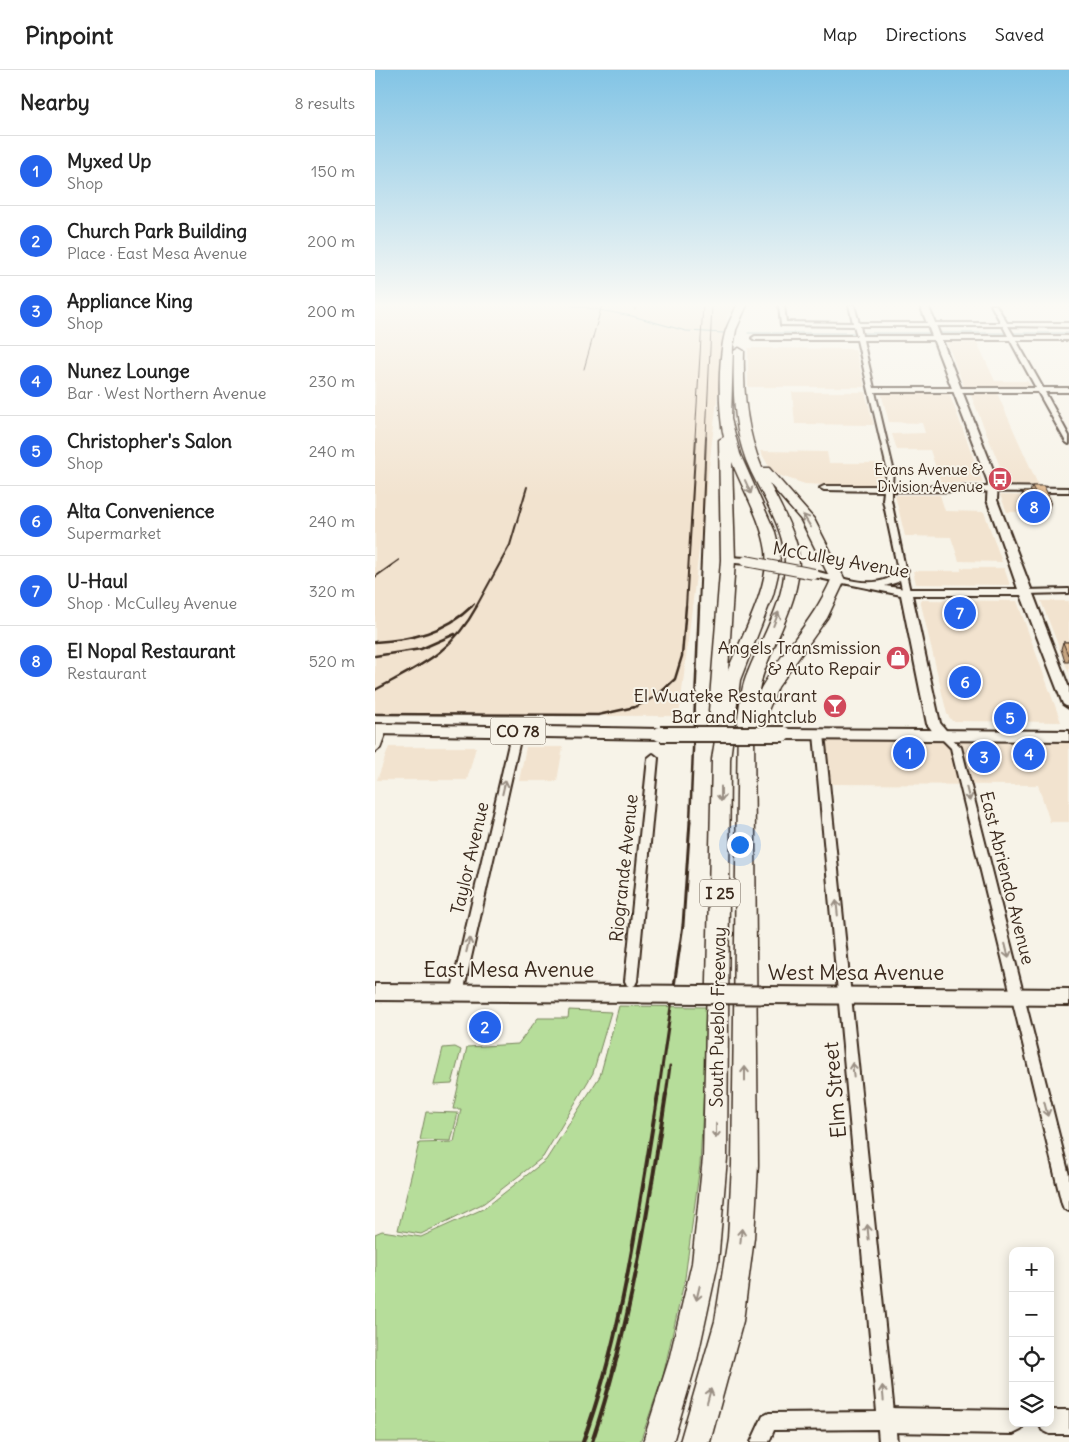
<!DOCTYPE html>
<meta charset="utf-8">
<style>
:root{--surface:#fff;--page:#f2f2f2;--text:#222;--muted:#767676;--line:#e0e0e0;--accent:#2563eb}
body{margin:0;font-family:Delius,sans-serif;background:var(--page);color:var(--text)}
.controls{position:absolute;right:15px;bottom:15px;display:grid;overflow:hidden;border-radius:10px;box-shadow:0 2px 12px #0003}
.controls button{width:45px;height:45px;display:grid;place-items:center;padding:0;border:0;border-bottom:1px solid var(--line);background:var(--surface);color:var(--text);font:25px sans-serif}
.you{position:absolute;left:364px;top:774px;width:18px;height:18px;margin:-12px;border:4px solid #fff;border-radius:50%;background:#1a73e8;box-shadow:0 0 0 8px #1a73e833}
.badge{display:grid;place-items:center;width:32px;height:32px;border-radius:50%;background:var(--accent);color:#fff;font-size:16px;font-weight:700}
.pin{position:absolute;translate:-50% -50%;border:2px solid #fff;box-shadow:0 1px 5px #0006}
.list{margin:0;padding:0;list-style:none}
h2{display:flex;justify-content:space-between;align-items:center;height:65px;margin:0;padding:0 20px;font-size:21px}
h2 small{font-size:16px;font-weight:400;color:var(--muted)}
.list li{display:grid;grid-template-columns:32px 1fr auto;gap:15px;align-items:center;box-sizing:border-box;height:70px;padding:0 20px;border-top:1px solid var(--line)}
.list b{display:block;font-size:19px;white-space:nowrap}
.list p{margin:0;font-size:16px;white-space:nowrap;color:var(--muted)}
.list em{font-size:16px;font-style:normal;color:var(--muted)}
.icon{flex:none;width:28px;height:28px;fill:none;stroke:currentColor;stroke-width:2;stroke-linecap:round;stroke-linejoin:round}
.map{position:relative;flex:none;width:694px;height:1372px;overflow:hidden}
header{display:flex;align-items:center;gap:30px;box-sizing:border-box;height:70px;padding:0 25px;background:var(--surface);border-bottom:1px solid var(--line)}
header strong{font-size:24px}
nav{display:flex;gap:28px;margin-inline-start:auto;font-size:18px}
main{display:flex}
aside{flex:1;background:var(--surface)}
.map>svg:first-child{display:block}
</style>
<header>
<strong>Pinpoint</strong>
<nav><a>Map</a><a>Directions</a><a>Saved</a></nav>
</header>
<main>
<aside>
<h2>Nearby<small>8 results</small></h2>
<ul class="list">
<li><span class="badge">1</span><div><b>Myxed Up</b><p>Shop</p></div><em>150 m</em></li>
<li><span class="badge">2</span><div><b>Church Park Building</b><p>Place · East Mesa Avenue</p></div><em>200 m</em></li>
<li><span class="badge">3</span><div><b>Appliance King</b><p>Shop</p></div><em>200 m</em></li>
<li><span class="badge">4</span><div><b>Nunez Lounge</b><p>Bar · West Northern Avenue</p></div><em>230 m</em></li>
<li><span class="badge">5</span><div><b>Christopher's Salon</b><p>Shop</p></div><em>240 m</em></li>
<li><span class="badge">6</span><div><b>Alta Convenience</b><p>Supermarket</p></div><em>240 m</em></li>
<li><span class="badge">7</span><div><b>U-Haul</b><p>Shop · McCulley Avenue</p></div><em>320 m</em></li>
<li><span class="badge">8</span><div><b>El Nopal Restaurant</b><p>Restaurant</p></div><em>520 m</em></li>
</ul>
</aside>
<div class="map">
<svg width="694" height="1372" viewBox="0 0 694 1372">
<rect width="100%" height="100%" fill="#f7f3e8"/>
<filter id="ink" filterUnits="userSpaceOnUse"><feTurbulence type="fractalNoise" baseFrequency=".02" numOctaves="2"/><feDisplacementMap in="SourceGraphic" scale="10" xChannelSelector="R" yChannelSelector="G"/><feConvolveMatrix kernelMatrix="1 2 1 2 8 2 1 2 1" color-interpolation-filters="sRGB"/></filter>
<g filter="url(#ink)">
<path fill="#f2e3cf" d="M 0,235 L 362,235 L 352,247 L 304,646 L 0,645 Z
M 571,270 L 601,270 L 620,311 L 652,311 L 657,317 L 589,317 Z
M 373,278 L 480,279 L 490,317 L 373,317 Z
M 417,322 L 490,322 L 499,355 L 420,354 Z
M 506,323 L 574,323 L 608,413 L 566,413 L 555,380 L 522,380 L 517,364 L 550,363 L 547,353 L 514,352 Z
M 595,323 L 622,323 L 664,417 L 633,416 Z
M 385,381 L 452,382 L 454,393 L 508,393 L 509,396 L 507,415 L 467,416 L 430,414 L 403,405 L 396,400 Z
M 520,425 L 565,425 L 570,441 L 609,442 L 627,492 L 584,491 L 576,467 L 530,466 Z
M 625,425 L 667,426 L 674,442 L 632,442 Z
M 586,498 L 629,498 L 635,515 L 541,514 L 538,501 L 586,501 Z
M 545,530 L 642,531 L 686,652 L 577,651 L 572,644 Z
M 666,531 L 694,531 L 694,603 Z
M 445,670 L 694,673 L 694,752 L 675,752 L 663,715 L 449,714 Z
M 14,677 L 101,677 L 92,710 L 2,710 Z
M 151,677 L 188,677 L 182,711 L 144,711 Z"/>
<path fill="#b6dd9a" stroke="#78845c" d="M 244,936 L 333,937 L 325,1095 L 310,1208 L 288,1306 L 265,1372 L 0,1372 L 0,1164 L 7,1161 L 46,1167 L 110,1138 L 171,1090 L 225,1006 Z
M 194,940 L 236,942 L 218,1003 L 168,1087 L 109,1133 L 46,1164 L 23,1160 L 44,1073 L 79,1072 L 86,1039 L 78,1039 L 92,977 L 143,974 L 163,948 L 193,948 Z
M 80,977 L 86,980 L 77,1014 L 59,1015 L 68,978 Z
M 51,1042 L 83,1043 L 76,1071 L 45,1070 Z"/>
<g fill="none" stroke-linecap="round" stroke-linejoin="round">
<path stroke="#6a9593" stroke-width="1" d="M 196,235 L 257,246 L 311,261 L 349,263
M 373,263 L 558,263
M 563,263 L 694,263"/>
<g stroke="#3b2a1e" stroke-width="4">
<path id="street" d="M 404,235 L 409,235 L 411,252 L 478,253 L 474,235 L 479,235 L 484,253 L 626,253 L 616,235 L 621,235 L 632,253 L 694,253 L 694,257 L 633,256 L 639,266 L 694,266 L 694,270 L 641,270 L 668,318 L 694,318 L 694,322 L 670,322 L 694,366 L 694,374 L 691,372 L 663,322 L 500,322 L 518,398 L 517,416 L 694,418 L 694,422 L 516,421 L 516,430 L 535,522 L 534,524 L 528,524 L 508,430 L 509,421 L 449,420 L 445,418 L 449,416 L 510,416 L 512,398 L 482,270 L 380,270 L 377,268 L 380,266 L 482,266 L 479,256 L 406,255 ZM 485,256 L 628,256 L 633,266 L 487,266 ZM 488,270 L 635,270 L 661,318 L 499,318 Z
M 694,519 L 694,523 L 650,524 L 646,522 L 650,520 Z
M 7,656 L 12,659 L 5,678 L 0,682 L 0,665 L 4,657 Z
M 142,658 L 147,661 L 88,923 L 86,927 L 82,929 L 78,927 L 76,923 L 137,661 Z
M 444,661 L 449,664 L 522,1372 L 504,1372 L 503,1359 L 399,1360 L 394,1372 L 376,1372 L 388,1346 L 394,1343 L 502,1342 L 439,664 Z
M 568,662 L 571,663 L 586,677 L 694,1105 L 694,1141 L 689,1139 L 687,1134 L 576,678 L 563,665 Z
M 278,684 L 283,688 L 262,911 L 260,915 L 256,917 L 252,915 L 250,911 L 273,688 Z"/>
</g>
<g stroke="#3b2a1e" stroke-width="4">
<path id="secondary" d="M 545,235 L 553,235 L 623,412 L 622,430 L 694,618 L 694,638 L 688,634 L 646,525 L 537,525 L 565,653 L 575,665 L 568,670 L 563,668 L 552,654 L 526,525 L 439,507 L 433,504 L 439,501 C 462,506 490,518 512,509 C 519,506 520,498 527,497 L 533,500 L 523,512 L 510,516 L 531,519 L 643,519 L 612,430 L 613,412 Z
M 353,487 L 371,488 L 376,491 L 371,494 L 349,492 L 348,490 Z
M 0,914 L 267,916 L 273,919 L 276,924 L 273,929 L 267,932 L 0,930 Z
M 386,917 L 694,919 L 694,935 L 386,933 L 380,931 L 377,925 L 380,919 Z
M 511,1338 L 638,1340 L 638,1353 L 649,1353 L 646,1360 L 638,1364 L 511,1362 L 503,1358 L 499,1350 L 503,1342 Z
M 675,1340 L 694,1340 L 694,1364 L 675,1364 L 667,1360 L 664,1353 L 675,1353 Z"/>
</g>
<g stroke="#3b2a1e" stroke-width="4">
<path id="primary" d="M 0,654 L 285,659 L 292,664 L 285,669 L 0,664 Z
M 409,659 L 694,661 L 694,671 L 409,669 L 402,664 Z"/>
</g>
<g stroke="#3b2a1e" stroke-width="3">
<path id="highway" d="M 362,235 L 372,235 L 361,260 L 358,277 L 356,349 L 365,384 L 400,462 L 405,482 L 404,500 L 398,525 L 365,610 L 355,689 L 352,1088 L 343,1193 L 322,1290 L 298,1372 L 268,1372 L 294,1290 L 317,1193 L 328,1088 L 337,689 L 344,646 L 336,645 L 334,641 L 346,490 L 344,370 L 349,367 C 343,342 343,284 351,260 C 354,251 359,243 362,235 ZM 357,392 C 368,420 387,451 391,481 C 395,516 366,568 353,600 L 360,490 Z
M 364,278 L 369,281 C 368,322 371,360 387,398 L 394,398 L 439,449 L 470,510 L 452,548 L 403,617 L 385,659 L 379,661 L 383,1095 L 379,1168 L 368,1251 L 335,1372 L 305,1372 L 340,1251 L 353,1168 L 357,1095 L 363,648 C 365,634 366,620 371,607 C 385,570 410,533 410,492 C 410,456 384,423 371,390 C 358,355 358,318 359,281 ZM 394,413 L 426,450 L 456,510 C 438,552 404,584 383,624 C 392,575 433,528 422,476 C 416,454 404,433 394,413 Z"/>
</g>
<use href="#street" fill="#f7f3e8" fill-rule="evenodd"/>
<use href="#secondary" fill="#f7f3e8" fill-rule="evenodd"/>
<use href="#primary" fill="#f7f3e8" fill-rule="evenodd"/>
<use href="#highway" fill="#f7f3e8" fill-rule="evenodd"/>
<path stroke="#3b2a1e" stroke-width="1" d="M 260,235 L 260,240
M 209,299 L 227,235
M 320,368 L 328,235
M 331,368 L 337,235"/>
<path stroke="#3b2a1e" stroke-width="2" d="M 0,507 L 24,490
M 96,537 L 99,534
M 101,537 L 135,475 L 152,417
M 311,537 L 321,367
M 324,537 L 331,367"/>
<path stroke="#3b2a1e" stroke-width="2.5" d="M 0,572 C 36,570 71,562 97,536
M 0,586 L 46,579 L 80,564
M 0,620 C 46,595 76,584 102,536
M 0,644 L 223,645 L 260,637 L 282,626 L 300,609 L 307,586 L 311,536
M 315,752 L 324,536"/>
<path stroke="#3b2a1e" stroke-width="3" d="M 283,1025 L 308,855 L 315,751
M 291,1025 L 295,996"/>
<path stroke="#3b2a1e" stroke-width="4" d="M 208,1372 C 249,1260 263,1141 283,1024
M 217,1372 C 255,1258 273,1142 291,1024"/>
<g stroke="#3b2a1e" stroke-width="12" stroke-linecap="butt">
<path id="secondary-bridge-far1" d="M 371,491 L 439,504"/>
</g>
<g stroke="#3b2a1e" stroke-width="21" stroke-linecap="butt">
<path id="secondary-bridge" d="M 267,924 L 386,925"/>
</g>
<g stroke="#3b2a1e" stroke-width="18" stroke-linecap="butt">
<path id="primary-bridge" d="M 285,664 L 409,664"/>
</g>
<use href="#secondary-bridge-far1" stroke="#f7f3e8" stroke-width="10"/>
<use href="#secondary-bridge" stroke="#f7f3e8" stroke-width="17"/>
<use href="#primary-bridge" stroke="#f7f3e8" stroke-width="14"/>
</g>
<path fill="#c5a481" stroke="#3b2a1e" d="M 657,416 L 676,431 L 673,442 L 649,441 L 645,432 L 648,422 L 655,422 Z
M 688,572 L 694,572 L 694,592 L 690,592 L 686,579 Z
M 115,955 L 112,962 L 105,960 L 104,957 Z"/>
<path fill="#a08669" stroke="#3b2a1e" d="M 114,951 L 115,955 L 112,962 L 111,958 Z"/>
<path fill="#e5bf96" stroke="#3b2a1e" d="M 657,416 L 669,416 L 676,431 L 652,431 L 648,422 L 660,422 Z
M 688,572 L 694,572 L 694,585 L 693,585 Z
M 107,950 L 114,951 L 111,958 L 104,957 Z"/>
<defs><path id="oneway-shaft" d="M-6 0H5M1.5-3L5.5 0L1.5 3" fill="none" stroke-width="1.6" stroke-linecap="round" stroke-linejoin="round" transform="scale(1.25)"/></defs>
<g stroke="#998e83">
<use href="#oneway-shaft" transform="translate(373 417) rotate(66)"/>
<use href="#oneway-shaft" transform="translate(432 451) rotate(-122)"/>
<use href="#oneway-shaft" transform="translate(401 549) rotate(-69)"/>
<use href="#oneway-shaft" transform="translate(129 717) rotate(-77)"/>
<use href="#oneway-shaft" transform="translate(346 724) rotate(90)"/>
<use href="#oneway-shaft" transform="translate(593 724) rotate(76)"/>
<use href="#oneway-shaft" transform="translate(462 838) rotate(-96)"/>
<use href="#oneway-shaft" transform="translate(93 875) rotate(-77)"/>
<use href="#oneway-shaft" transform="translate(632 881) rotate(76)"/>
<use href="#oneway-shaft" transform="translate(478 1000) rotate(-95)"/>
<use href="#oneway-shaft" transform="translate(370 1004) rotate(-90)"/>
<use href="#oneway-shaft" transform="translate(671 1039) rotate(76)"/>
<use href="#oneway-shaft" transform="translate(341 1061) rotate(91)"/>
<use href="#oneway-shaft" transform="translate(493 1162) rotate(-95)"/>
<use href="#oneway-shaft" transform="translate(366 1166) rotate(-85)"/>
<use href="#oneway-shaft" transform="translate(323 1223) rotate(103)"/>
<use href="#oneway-shaft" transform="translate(508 1323) rotate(-95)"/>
<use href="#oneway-shaft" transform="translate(334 1326) rotate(-75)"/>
</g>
</g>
<linearGradient id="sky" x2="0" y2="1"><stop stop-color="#82c4e5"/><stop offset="0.55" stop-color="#fbfaf5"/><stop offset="1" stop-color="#fbfaf5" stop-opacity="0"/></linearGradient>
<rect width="694" height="427" fill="url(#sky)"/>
<defs>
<g id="bus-disc" transform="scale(1.25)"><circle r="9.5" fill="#d1495b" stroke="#f7f3e8"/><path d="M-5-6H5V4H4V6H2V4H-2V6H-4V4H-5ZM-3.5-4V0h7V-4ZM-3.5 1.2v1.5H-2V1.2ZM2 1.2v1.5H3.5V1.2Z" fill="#fff"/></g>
<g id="shop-disc" transform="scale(1.25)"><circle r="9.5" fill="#d1495b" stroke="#f7f3e8"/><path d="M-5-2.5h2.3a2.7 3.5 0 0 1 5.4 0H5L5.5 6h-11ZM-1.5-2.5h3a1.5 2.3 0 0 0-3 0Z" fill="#fff"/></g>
<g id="bar-disc" transform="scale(1.25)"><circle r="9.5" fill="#d1495b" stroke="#f7f3e8"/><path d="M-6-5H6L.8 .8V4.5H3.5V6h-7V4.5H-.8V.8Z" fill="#fff"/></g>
</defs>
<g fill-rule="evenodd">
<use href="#bus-disc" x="625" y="409"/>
<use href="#shop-disc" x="523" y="588"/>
<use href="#bar-disc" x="460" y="636"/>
</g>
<g text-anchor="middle" stroke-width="4" stroke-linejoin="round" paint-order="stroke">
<g font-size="15" fill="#3b2a1e" stroke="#f7f3e8" text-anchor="end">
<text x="608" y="405">Evans Avenue &amp;<tspan x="608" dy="17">Division Avenue</tspan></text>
</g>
<g fill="#f7f3e8" stroke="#73665b" stroke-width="1">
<rect x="115.5" y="647.5" width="55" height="27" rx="4"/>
<rect x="325" y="809.5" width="40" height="27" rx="4"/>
</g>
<g font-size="16" font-weight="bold" fill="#3b2a1e">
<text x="143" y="667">CO 78</text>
<text x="345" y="829">I 25</text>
</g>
<g font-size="18" fill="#3b2a1e" stroke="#f7f3e8">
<text transform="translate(466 490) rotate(10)" y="6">McCulley Avenue</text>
<text transform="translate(95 788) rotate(-77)" y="6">Taylor Avenue</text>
<text transform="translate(249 798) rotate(-84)" y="6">Riogrande Avenue</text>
<text transform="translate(632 808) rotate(76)" y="6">East Abriendo Avenue</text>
<text transform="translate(343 947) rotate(-89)" y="6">South Pueblo Freeway</text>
</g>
<g font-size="18" fill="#3b2a1e" stroke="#f7f3e8" text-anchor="end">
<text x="506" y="584">Angels Transmission<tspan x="506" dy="21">&amp; Auto Repair</tspan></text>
<text x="442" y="632">El Wuateke Restaurant<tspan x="442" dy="21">Bar and Nightclub</tspan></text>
</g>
<g font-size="21" fill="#3b2a1e" stroke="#f7f3e8">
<text x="134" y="907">East Mesa Avenue</text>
<text x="481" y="910">West Mesa Avenue</text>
<text transform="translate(460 1020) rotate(-95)" y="7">Elm Street</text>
</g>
</g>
</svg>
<div class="controls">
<button>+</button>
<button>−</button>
<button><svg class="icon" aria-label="locate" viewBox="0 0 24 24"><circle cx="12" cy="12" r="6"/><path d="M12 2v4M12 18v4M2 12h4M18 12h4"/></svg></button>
<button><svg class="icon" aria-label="layers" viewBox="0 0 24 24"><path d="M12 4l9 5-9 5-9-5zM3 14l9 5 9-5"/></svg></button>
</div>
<div class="you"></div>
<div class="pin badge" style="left:534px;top:683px">1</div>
<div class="pin badge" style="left:110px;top:957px">2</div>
<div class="pin badge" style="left:609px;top:687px">3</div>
<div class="pin badge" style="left:654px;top:684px">4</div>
<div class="pin badge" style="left:635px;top:648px">5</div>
<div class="pin badge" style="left:590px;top:612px">6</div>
<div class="pin badge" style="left:585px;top:543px">7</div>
<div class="pin badge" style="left:659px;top:437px">8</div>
</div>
</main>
